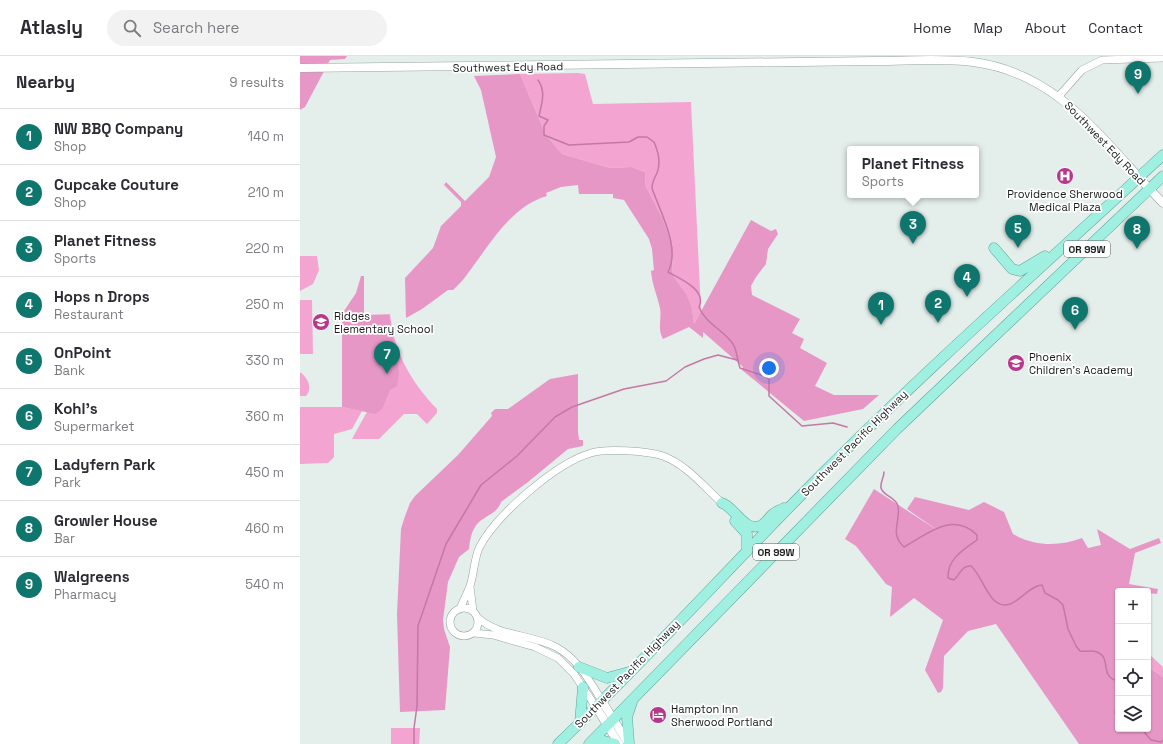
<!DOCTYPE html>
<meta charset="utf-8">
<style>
:root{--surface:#fff;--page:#f2f2f3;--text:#2b2b33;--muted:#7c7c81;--line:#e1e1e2;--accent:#0f766e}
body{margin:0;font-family:"Space Grotesk",sans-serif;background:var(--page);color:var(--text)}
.controls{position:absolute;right:12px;bottom:12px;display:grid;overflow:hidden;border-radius:4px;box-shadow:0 1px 3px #0004}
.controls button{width:36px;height:36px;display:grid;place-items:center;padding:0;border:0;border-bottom:1px solid var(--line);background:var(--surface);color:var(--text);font:20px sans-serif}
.you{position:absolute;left:469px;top:312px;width:14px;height:14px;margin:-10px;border:3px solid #fff;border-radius:50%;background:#1a73e8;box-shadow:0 0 0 6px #1a73e833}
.badge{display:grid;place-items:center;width:26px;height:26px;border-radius:50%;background:var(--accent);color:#fff;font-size:13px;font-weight:700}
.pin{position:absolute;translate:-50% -33px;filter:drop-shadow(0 1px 2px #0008)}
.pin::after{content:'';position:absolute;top:21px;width:14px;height:12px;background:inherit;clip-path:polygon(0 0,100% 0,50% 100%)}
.popup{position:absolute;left:547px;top:90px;width:132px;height:52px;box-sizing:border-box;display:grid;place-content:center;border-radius:4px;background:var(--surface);filter:drop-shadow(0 1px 3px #0005);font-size:13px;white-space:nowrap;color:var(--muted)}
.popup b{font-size:15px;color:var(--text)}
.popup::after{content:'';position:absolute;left:50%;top:100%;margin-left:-8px;border:8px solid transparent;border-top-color:var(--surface)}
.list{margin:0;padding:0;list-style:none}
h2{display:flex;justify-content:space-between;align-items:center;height:52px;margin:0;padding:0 16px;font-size:17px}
h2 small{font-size:13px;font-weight:400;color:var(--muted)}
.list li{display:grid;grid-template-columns:26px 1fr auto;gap:12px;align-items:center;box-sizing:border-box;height:56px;padding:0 16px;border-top:1px solid var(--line)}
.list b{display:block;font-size:15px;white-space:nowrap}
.list p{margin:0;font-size:13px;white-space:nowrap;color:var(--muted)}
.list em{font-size:13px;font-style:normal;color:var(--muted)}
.icon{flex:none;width:22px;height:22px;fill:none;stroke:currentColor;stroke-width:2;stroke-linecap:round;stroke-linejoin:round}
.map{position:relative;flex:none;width:863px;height:688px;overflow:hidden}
header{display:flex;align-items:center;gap:24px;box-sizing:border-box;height:56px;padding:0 20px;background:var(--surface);border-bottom:1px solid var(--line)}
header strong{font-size:19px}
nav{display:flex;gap:22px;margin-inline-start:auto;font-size:14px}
.search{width:280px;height:36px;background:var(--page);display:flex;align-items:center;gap:10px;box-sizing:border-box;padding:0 14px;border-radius:22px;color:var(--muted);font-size:15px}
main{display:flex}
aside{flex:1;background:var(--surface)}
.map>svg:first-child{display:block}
</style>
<header>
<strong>Atlasly</strong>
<div class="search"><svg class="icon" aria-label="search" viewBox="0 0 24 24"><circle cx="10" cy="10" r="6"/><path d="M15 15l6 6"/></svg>Search here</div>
<nav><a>Home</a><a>Map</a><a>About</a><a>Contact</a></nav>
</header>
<main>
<aside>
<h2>Nearby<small>9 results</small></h2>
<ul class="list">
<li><span class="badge">1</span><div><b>NW BBQ Company</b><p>Shop</p></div><em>140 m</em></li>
<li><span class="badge">2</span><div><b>Cupcake Couture</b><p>Shop</p></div><em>210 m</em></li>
<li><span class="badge">3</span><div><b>Planet Fitness</b><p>Sports</p></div><em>220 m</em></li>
<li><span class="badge">4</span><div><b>Hops n Drops</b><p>Restaurant</p></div><em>250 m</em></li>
<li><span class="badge">5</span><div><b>OnPoint</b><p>Bank</p></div><em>330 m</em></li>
<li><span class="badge">6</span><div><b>Kohl's</b><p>Supermarket</p></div><em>360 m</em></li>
<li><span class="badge">7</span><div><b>Ladyfern Park</b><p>Park</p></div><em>450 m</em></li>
<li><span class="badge">8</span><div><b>Growler House</b><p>Bar</p></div><em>460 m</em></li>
<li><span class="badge">9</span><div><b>Walgreens</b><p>Pharmacy</p></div><em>540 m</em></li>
</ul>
</aside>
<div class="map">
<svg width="863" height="688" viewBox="0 0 863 688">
<rect width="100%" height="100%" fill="#e4eeeb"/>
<path fill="#f3a4d1" d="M 278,17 L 285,18 L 293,48 L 391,46 L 401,255 L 394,268 L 392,252 L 387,239 L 372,218 L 373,191 L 362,161 L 346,131 L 345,116 L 331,111 L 310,112 L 262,98 L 246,79 L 220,18 Z
M 0,200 L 17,200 L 19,214 L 13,228 L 0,235 Z
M 0,244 L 12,244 L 13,298 L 0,298 Z
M 90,258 C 94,296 111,326 137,353 L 137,357 L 127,368 L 117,358 L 104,358 L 79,383 L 52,383 L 68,354 L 64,259 Z
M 0,316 C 8,322 13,332 6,340 L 0,340 Z
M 0,351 L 42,351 L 62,355 L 52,373 L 34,378 L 34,401 L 28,407 L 0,408 Z
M 848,597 L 863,611 L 863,621 L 848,611 Z
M 91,672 L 120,672 L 119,688 L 91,688 Z"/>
<path fill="#e697c5" d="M 0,0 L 47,0 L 45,3 L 30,4 L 5,51 L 0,54 Z
M 220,18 L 246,79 L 262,98 L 310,112 L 331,111 L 345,116 L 346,131 L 362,161 L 373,191 L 372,218 L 387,239 L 392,252 L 394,268 L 451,164 L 471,175 L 476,173 L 478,178 L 468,193 L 466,208 L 456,221 L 451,230 L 452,239 L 500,263 L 492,277 L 504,283 L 500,292 L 527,307 L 515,330 L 534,339 L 579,339 L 563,353 L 504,365 L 442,314 L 443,311 L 403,276 L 403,282 L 389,271 L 363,283 C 357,273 362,263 360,252 C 357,239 352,228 351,215 L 354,214 L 352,193 L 349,183 L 324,144 L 313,142 L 313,138 L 279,138 L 278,129 L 261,131 L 246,137 L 247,140 C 208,151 187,194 162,225 L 153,234 L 148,234 L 122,253 L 106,262 L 105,222 L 133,192 L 141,170 L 161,150 L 161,146 L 144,129 L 146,126 L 165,145 L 189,121 L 196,101 L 181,34 L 174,20 Z
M 61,220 L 64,220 L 64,259 L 89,259 L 99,317 L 97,330 L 90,334 L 82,353 L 75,358 L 42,351 L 42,258 L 56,237 Z
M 278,318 L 278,375 L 279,384 L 283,384 L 283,390 L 268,393 L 228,426 L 201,446 C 197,458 186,459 178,467 C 171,475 170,484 169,493 L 159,501 L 148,526 L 143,564 L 144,573 L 150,591 L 145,654 L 100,656 L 97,558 L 101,473 L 104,463 L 110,447 L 115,440 L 158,399 L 192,360 L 191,357 L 195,353 L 208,353 L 250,323 Z
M 574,433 L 640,476 L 607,453 L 615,441 L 669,454 L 684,446 L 704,456 L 713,478 C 734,490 759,491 782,482 L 788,492 L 801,489 L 797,473 L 830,493 L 859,482 L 861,487 L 835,497 L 829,528 L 858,533 L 857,538 L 848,537 L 848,535 L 829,533 L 828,535 L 818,535 L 818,673 L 848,673 L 848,611 L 863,621 L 863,688 L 779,688 L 696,568 L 668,575 L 644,600 L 643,632 L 641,636 L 638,637 L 625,614 L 643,564 L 614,542 L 590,561 L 592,531 L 586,528 L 556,490 L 545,483 Z"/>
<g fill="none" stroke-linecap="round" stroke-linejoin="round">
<path stroke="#c478a5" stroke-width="1.5" d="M 238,24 C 246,35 242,47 239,60 L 248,64 L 244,70 L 244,79 L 269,89 L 329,86 L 338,81 L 347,81 L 354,86 C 358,95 361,107 357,117 C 354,123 352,126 352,132 C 360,156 381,192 368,216 C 381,223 407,234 399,251 C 405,266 419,272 429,283 C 438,292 436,301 440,312 L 467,321 L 469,324 L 469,340 L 502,370 L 533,367 L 547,371
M 584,416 C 584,422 580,426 581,432 C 583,440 596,441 598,450 C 601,466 589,477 604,491 C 627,478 653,455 677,479 L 677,484 C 664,493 647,503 648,522 L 654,524 C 660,518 662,509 671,510 C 684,521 689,555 710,548 C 721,544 730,530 742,529 L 745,537 L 758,544 L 763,549 L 768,573 L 776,590 L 780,595 C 785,596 792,594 797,596 C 813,603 798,620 818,625
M 818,651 L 815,656 L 818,666
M 845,673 L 845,677 L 851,684 L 861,686 L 863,684
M 114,688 L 114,672 L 117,650 L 118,570 L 146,488 L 181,429 L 217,400 L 255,361 L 272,351 L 324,333 L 366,325 L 385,311 L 404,303 L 418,299 L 437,304"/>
<g stroke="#99a3a0" stroke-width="8">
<path id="tertiary" d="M 759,40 L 782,14 L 802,4 L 863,2
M 170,531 L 173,555
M150 566a14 14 0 1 1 28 0a14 14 0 1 1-28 0Z
M 160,553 C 163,545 167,538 170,530 C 174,518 174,504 179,492 C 195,460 256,407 291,397 C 306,392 348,395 363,400 C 387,409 403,430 422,447
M 178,562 C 200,581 231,578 256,591 C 278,603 289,624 302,645
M 174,577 L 193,579 L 235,591 L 258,602 L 274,618 L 296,651"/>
</g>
<g stroke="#99a3a0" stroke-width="9">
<path id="secondary" d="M 0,12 L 576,5 C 608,5 641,2 673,6 C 761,17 805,88 863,147
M 302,645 L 328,687
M 296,651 L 319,688"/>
</g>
<g stroke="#60a296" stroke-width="11">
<path id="trunk" d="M 694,192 L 712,213 L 720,215 L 745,200
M 422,447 C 435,451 445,478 462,469 C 467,466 469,461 473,458 C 476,455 481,454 484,452
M 435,465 L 447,478 L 447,494
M 279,611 L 307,622 L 329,616
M 280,667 L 283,631
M 290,687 L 304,685 L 315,688
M 329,687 L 327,661 L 332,646
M 258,688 C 350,600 435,505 525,415 C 634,306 750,204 863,99
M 289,688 L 597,373 L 863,120"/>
</g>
<use href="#tertiary" stroke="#fff" stroke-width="7"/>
<use href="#secondary" stroke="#fff" stroke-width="8"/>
<use href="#trunk" stroke="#a0f0e2" stroke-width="10"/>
</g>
<defs>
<g id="hospital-disc" transform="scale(0.9)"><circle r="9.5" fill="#b5398a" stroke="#fff"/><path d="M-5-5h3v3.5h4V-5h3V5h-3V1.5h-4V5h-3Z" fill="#fff"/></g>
<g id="school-disc" transform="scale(0.9)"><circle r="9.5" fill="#b5398a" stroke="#fff"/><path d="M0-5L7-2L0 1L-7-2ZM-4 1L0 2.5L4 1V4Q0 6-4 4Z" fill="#fff"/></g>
<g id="hotel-disc" transform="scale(0.9)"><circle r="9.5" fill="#b5398a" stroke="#fff"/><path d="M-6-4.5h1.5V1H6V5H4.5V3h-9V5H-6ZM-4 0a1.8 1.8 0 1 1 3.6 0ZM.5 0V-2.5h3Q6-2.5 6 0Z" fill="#fff"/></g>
</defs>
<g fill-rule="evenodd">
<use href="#hospital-disc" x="765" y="120"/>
<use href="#school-disc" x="21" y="266"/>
<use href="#school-disc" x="716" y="307"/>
<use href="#hotel-disc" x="358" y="659"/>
</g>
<g text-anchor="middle" stroke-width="3.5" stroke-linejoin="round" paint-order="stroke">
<g fill="#fff" stroke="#5d5f5e" stroke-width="1">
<rect x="764" y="185" width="46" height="16" rx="3"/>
<rect x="453" y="488" width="46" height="16" rx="3"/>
</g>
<g font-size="10" font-weight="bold" fill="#171a19">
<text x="787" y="197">OR 99W</text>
<text x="476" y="500">OR 99W</text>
</g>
<g font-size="11" fill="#171a19" stroke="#fff">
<text transform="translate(208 11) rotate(-1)" y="4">Southwest Edy Road</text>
<text transform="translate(805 87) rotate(46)" y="4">Southwest Edy Road</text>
<text transform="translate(554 387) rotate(-45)" y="4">Southwest Pacific Highway</text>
<text transform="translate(327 618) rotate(-46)" y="4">Southwest Pacific Highway</text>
</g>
<g font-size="11" fill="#171a19" stroke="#fff" text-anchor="start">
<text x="765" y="142" text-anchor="middle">Providence Sherwood<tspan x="765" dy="13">Medical Plaza</tspan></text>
<text x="34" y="264">Ridges<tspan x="34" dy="13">Elementary School</tspan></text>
<text x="729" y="305">Phoenix<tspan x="729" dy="13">Children's Academy</tspan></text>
<text x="371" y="657">Hampton Inn<tspan x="371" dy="13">Sherwood Portland</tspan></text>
</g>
</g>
</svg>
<div class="controls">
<button>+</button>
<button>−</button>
<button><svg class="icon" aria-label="locate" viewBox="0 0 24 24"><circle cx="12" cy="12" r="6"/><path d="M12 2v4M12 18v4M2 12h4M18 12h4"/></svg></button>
<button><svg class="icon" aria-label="layers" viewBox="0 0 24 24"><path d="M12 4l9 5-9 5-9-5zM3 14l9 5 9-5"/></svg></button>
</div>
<div class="you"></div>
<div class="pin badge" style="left:581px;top:269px">1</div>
<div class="pin badge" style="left:638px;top:267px">2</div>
<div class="pin badge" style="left:613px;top:188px">3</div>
<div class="popup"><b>Planet Fitness</b>Sports</div>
<div class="pin badge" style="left:667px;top:241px">4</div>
<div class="pin badge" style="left:718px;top:192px">5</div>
<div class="pin badge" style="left:775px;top:274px">6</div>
<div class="pin badge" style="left:87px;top:318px">7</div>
<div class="pin badge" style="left:837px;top:193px">8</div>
<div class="pin badge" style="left:838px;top:38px">9</div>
</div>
</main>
